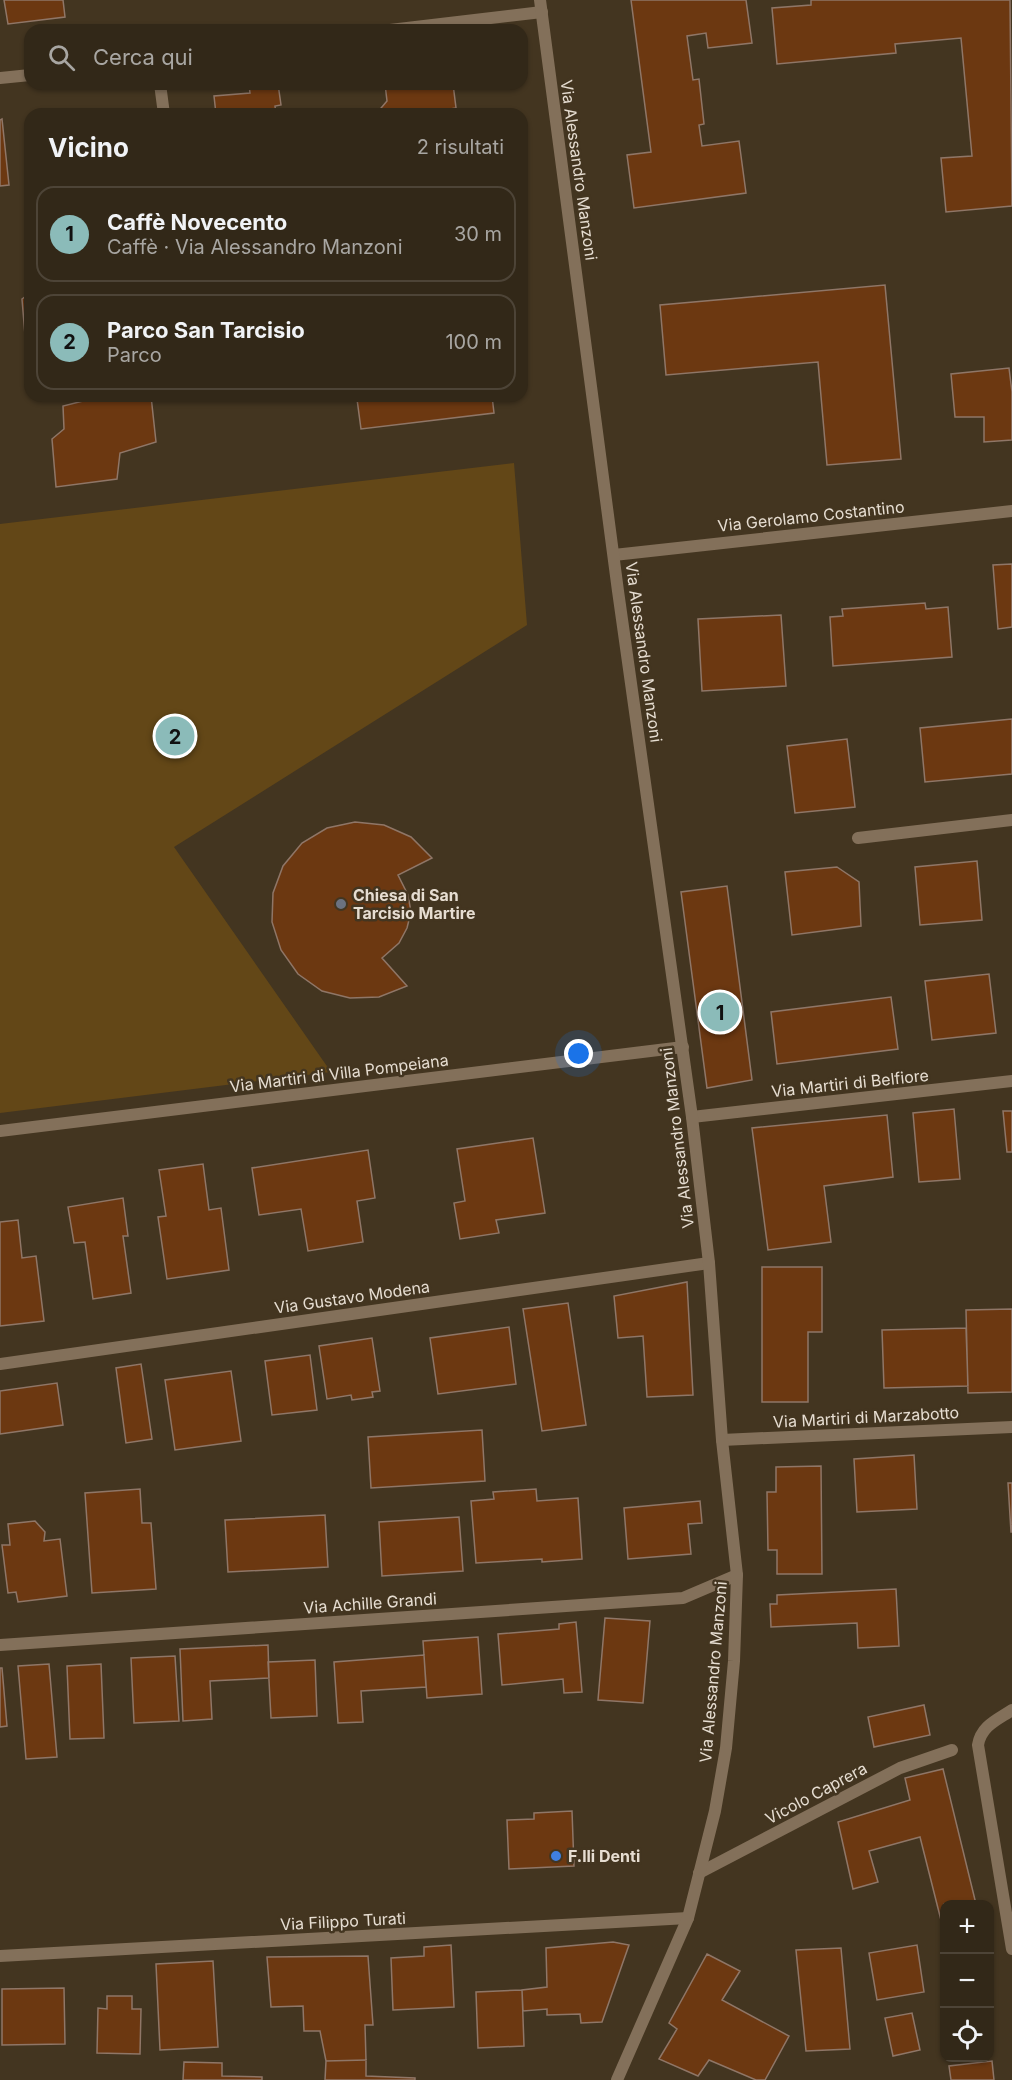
<!DOCTYPE html>
<html lang="it">
<meta charset="utf-8">
<style>
:root{--surface:#322818;--page:#3d3425;--text:#f1f3f6;--muted:#a8a6a2;--line:#4d4437;--accent:#8bbbb9}
body{margin:0;font-family:Inter,sans-serif;background:var(--page);color:var(--text)}
.controls{position:absolute;right:18px;bottom:18px;display:grid;overflow:hidden;border-radius:12px;box-shadow:0 2px 4px #0004}
.controls button{width:54px;height:54px;display:grid;place-items:center;padding:0;border:0;border-bottom:2px solid var(--line);background:var(--surface);color:var(--text);font:30px sans-serif}
.you{position:absolute;left:579px;top:1054px;width:21px;height:21px;margin:-15px;border:4px solid #fff;border-radius:50%;background:#1a73e8;box-shadow:0 0 0 9px #1a73e833}
.badge{display:grid;place-items:center;width:39px;height:39px;border-radius:50%;background:var(--accent);color:#111;font-size:20px;font-weight:700}
.pin{position:absolute;translate:-50% -50%;border:3px solid #fff;box-shadow:0 2px 6px #0006}
.list{margin:0;padding:0;list-style:none}
h2{display:flex;justify-content:space-between;align-items:center;height:78px;margin:0;padding:0 24px;font-size:26px}
h2 small{font-size:20px;font-weight:400;color:var(--muted)}
.list li{display:grid;grid-template-columns:39px 1fr auto;gap:18px;align-items:center;box-sizing:border-box;height:96px;margin:0 12px 12px;padding:0 12px;border:2px solid var(--line);border-radius:18px}
.list b{display:block;font-size:22px;white-space:nowrap}
.list p{margin:0;font-size:20px;white-space:nowrap;color:var(--muted)}
.list em{font-size:20px;font-style:normal;color:var(--muted)}
.icon{flex:none;width:33px;height:33px;fill:none;stroke:currentColor;stroke-width:2;stroke-linecap:round;stroke-linejoin:round}
.map{position:relative;flex:none;width:1012px;height:2080px;overflow:hidden}
.search{position:absolute;background:var(--surface);box-shadow:0 2px 4px #0004;left:24px;top:24px;width:504px;height:66px;display:flex;align-items:center;gap:15px;box-sizing:border-box;padding:0 21px;border-radius:18px;color:var(--muted);font-size:22px}
.panel{position:absolute;background:var(--surface);box-shadow:0 2px 4px #0004;left:24px;top:108px;width:504px;height:294px;border-radius:18px}
.map>svg:first-child{display:block}
</style>
<div class="map">
<svg width="1012" height="2080" viewBox="0 0 1012 2080">
<rect width="100%" height="100%" fill="#433520"/>
<path fill="#634717" d="M 514,463 L 527,625 L 174,847 L 331,1072 L 0,1113 L 0,524 Z"/>
<path fill="#6c3811" stroke="#8f7667" stroke-width="1.5" d="M 4,0 L 63,0 L 65,17 L 8,24 Z
M 631,0 L 746,0 L 752,43 L 708,48 L 706,33 L 687,36 L 693,80 L 699,79 L 704,124 L 699,125 L 702,146 L 739,141 L 746,193 L 634,208 L 627,155 L 651,152 Z
M 811,0 L 1010,0 L 1012,206 L 946,212 L 941,158 L 972,156 L 961,38 L 895,44 L 896,53 L 777,64 L 772,8 L 811,5 Z
M 278,84 L 281,105 L 275,106 L 276,114 L 216,114 L 214,96 L 250,93 L 249,85 Z
M 385,84 L 453,84 L 456,108 L 433,112 L 433,114 L 376,114 L 387,101 Z
M 108,109 L 108,114 L 57,114 Z
M 2,119 L 9,185 L 0,186 L 0,120 Z
M 885,285 L 901,459 L 827,465 L 818,362 L 666,375 L 660,305 Z
M 30,293 L 30,347 L 26,347 L 22,299 Z
M 1009,368 L 1012,392 L 1012,440 L 984,442 L 984,417 L 955,417 L 951,374 Z
M 122,396 L 151,396 L 156,442 L 120,453 L 117,479 L 56,487 L 52,439 L 64,429 L 63,406 L 87,400 Z
M 369,396 L 492,396 L 494,413 L 361,429 L 357,399 Z
M 1012,564 L 1012,627 L 998,629 L 993,565 Z
M 925,603 L 926,609 L 948,607 L 952,657 L 833,666 L 830,617 L 843,616 L 842,609 Z
M 781,615 L 786,686 L 702,691 L 698,619 Z
M 1012,719 L 1012,774 L 925,782 L 920,728 Z
M 847,739 L 855,807 L 795,813 L 787,746 Z
M 355,822 L 384,825 L 411,837 L 432,858 L 398,875 L 408,895 L 411,912 L 407,928 L 399,943 L 382,958 L 407,986 L 379,997 L 350,998 L 322,991 L 298,974 L 281,950 L 272,922 L 273,893 L 283,866 L 302,843 L 327,828 Z
M 977,861 L 982,920 L 920,925 L 915,867 Z
M 837,867 L 859,882 L 861,926 L 792,935 L 785,872 Z
M 727,886 L 752,1080 L 707,1088 L 681,892 Z
M 989,974 L 996,1033 L 932,1040 L 925,981 Z
M 891,997 L 898,1049 L 777,1064 L 771,1012 Z
M 954,1109 L 960,1179 L 919,1182 L 913,1113 Z
M 1003,1111 L 1012,1111 L 1012,1152 L 1007,1152 Z
M 887,1115 L 893,1177 L 824,1186 L 831,1242 L 768,1250 L 752,1128 Z
M 533,1138 L 545,1213 L 496,1220 L 499,1233 L 460,1239 L 454,1203 L 465,1201 L 457,1149 Z
M 368,1150 L 375,1198 L 357,1201 L 363,1242 L 308,1251 L 301,1209 L 259,1215 L 252,1168 Z
M 203,1164 L 209,1210 L 221,1208 L 229,1270 L 167,1279 L 158,1217 L 166,1216 L 159,1170 Z
M 123,1198 L 128,1236 L 123,1236 L 131,1293 L 93,1299 L 85,1242 L 74,1243 L 68,1207 Z
M 18,1220 L 22,1258 L 36,1256 L 44,1321 L 0,1326 L 0,1222 Z
M 762,1267 L 822,1267 L 822,1332 L 808,1332 L 808,1402 L 762,1402 Z
M 687,1282 L 693,1395 L 647,1397 L 643,1336 L 618,1338 L 614,1296 Z
M 568,1303 L 586,1425 L 542,1431 L 523,1309 Z
M 1012,1309 L 1012,1392 L 968,1393 L 966,1310 Z
M 509,1327 L 516,1384 L 438,1394 L 430,1338 Z
M 966,1328 L 968,1386 L 884,1388 L 882,1330 Z
M 372,1338 L 380,1391 L 372,1392 L 373,1397 L 352,1400 L 351,1395 L 327,1399 L 319,1346 Z
M 310,1355 L 317,1410 L 272,1415 L 265,1361 Z
M 141,1364 L 152,1439 L 126,1443 L 116,1368 Z
M 231,1371 L 241,1441 L 175,1450 L 165,1380 Z
M 57,1383 L 63,1425 L 0,1434 L 0,1391 Z
M 482,1430 L 485,1481 L 371,1488 L 368,1437 Z
M 914,1455 L 917,1509 L 857,1512 L 854,1459 Z
M 821,1466 L 822,1574 L 777,1574 L 777,1550 L 768,1550 L 767,1492 L 776,1492 L 776,1467 Z
M 1008,1483 L 1012,1483 L 1012,1532 L 1011,1532 Z
M 140,1489 L 142,1523 L 151,1523 L 156,1589 L 92,1593 L 85,1493 Z
M 536,1489 L 537,1501 L 578,1498 L 582,1559 L 542,1562 L 542,1559 L 476,1563 L 471,1501 L 494,1499 L 493,1492 Z
M 700,1501 L 702,1523 L 688,1524 L 691,1554 L 628,1559 L 624,1508 Z
M 325,1515 L 328,1567 L 228,1572 L 225,1520 Z
M 459,1517 L 463,1571 L 382,1576 L 379,1522 Z
M 35,1521 L 45,1532 L 44,1541 L 60,1539 L 67,1596 L 18,1602 L 16,1592 L 8,1593 L 2,1545 L 10,1545 L 8,1524 Z
M 896,1589 L 899,1646 L 858,1648 L 857,1623 L 771,1627 L 770,1604 L 777,1604 L 777,1595 Z
M 605,1618 L 650,1621 L 643,1703 L 598,1700 Z
M 576,1622 L 582,1692 L 564,1693 L 563,1679 L 502,1685 L 498,1634 L 559,1629 L 559,1624 Z
M 478,1637 L 482,1694 L 427,1698 L 423,1641 Z
M 268,1645 L 269,1678 L 210,1681 L 212,1719 L 183,1721 L 180,1649 Z
M 424,1655 L 426,1687 L 361,1691 L 363,1722 L 338,1723 L 334,1662 Z
M 175,1656 L 179,1721 L 134,1723 L 131,1658 Z
M 315,1660 L 317,1716 L 271,1718 L 268,1662 Z
M 49,1664 L 57,1757 L 26,1759 L 18,1666 Z
M 101,1664 L 104,1738 L 70,1739 L 67,1666 Z
M 0,1668 L 2,1668 L 7,1726 L 0,1727 Z
M 924,1705 L 930,1735 L 874,1747 L 868,1717 Z
M 943,1769 L 976,1904 L 944,1904 L 944,1932 L 920,1837 L 869,1851 L 878,1882 L 853,1889 L 838,1822 L 910,1800 L 905,1778 Z
M 572,1811 L 574,1866 L 509,1869 L 507,1820 L 534,1819 L 534,1813 Z
M 613,1942 L 629,1945 L 602,2022 L 581,2023 L 580,2014 L 547,2015 L 547,2009 L 523,2011 L 522,1990 L 547,1987 L 546,1948 Z
M 451,1945 L 454,2007 L 393,2010 L 391,1958 L 424,1956 L 424,1947 Z
M 917,1945 L 924,1992 L 877,2000 L 869,1953 Z
M 841,1948 L 850,2049 L 806,2051 L 796,1950 Z
M 707,1954 L 740,1971 L 722,2000 L 789,2036 L 765,2080 L 756,2080 L 709,2060 L 698,2076 L 659,2059 L 677,2029 L 669,2023 Z
M 368,1956 L 373,2025 L 365,2025 L 366,2060 L 326,2061 L 320,2031 L 304,2031 L 303,2006 L 271,2007 L 267,1957 Z
M 213,1961 L 218,2047 L 160,2050 L 156,1964 Z
M 64,1988 L 65,2044 L 2,2045 L 2,1989 Z
M 522,1990 L 524,2046 L 478,2048 L 476,1992 Z
M 107,1996 L 132,1996 L 132,2009 L 141,2009 L 140,2054 L 97,2053 L 98,2008 L 107,2009 Z
M 912,2013 L 920,2050 L 893,2056 L 885,2018 Z
M 366,2060 L 366,2076 L 415,2078 L 415,2080 L 325,2080 L 326,2061 Z
M 992,2061 L 994,2080 L 951,2080 L 949,2066 Z
M 184,2062 L 222,2063 L 222,2076 L 262,2077 L 262,2080 L 183,2080 Z"/>
<g fill="none" stroke-linecap="round" stroke-linejoin="round">
<path stroke="#83705a" stroke-width="12" d="M 699,1873 L 900,1768 L 952,1750"/>
<path stroke="#83705a" stroke-width="12" d="M 390,30 L 542,12
M 0,78 L 30,75
M 160,84 L 164,114
M 614,555 L 1012,511
M 858,838 L 1012,820
M 692,1117 L 1012,1081
M 0,1131 L 683,1047
M 0,1364 L 709,1263
M 722,1440 L 1012,1427
M 0,1645 L 683,1598 L 737,1575
M 1012,1710 C 997,1720 981,1726 978,1745 L 1012,1949
M 0,1956 L 688,1918"/>
<path stroke="#83705a" stroke-width="12" d="M 540,0 L 618,591 L 692,1117 L 709,1263 L 722,1440 L 737,1575 L 734,1661 L 726,1748 L 715,1811 L 688,1918 L 617,2080"/>
</g>
<circle fill="#6b7280" stroke="#433520" stroke-width="2" cx="341" cy="904" r="6"/>
<circle fill="#3f7fe0" stroke="#433520" stroke-width="2" cx="556" cy="1856" r="6"/>
<g text-anchor="middle" stroke-width="5" stroke-linejoin="round" paint-order="stroke">
<g font-size="16" fill="#e6ddd1" stroke="#433520">
<text transform="translate(579 170) rotate(82)" y="6">Via Alessandro Manzoni</text>
<text transform="translate(811 516) rotate(-6)" y="6">Via Gerolamo Costantino</text>
<text transform="translate(644 652) rotate(82)" y="6">Via Alessandro Manzoni</text>
<text transform="translate(339 1073) rotate(-7)" y="6">Via Martiri di Villa Pompeiana</text>
<text transform="translate(850 1083) rotate(-6)" y="6">Via Martiri di Belfiore</text>
<text transform="translate(677 1138) rotate(-97)" y="6">Via Alessandro Manzoni</text>
<text transform="translate(352 1297) rotate(-8)" y="6">Via Gustavo Modena</text>
<text transform="translate(866 1417) rotate(-3)" y="6">Via Martiri di Marzabotto</text>
<text transform="translate(370 1603) rotate(-4)" y="6">Via Achille Grandi</text>
<text transform="translate(713 1672) rotate(-85)" y="6">Via Alessandro Manzoni</text>
<text transform="translate(816 1793) rotate(-28)" y="6">Vicolo Caprera</text>
<text transform="translate(343 1921) rotate(-3)" y="6">Via Filippo Turati</text>
</g>
<g font-size="16" font-weight="bold" fill="#e6ddd1" stroke="#433520" text-anchor="start">
<text x="353" y="901">Chiesa di San<tspan x="353" dy="18">Tarcisio Martire</tspan></text>
<text x="568" y="1862">F.lli Denti</text>
</g>
</g>
</svg>
<div class="controls">
<button>+</button>
<button>−</button>
<button><svg class="icon" aria-label="locate" viewBox="0 0 24 24"><circle cx="12" cy="12" r="6"/><path d="M12 2v4M12 18v4M2 12h4M18 12h4"/></svg></button>
</div>
<div class="you"></div>
<div class="pin badge" style="left:720px;top:1012px">1</div>
<div class="pin badge" style="left:175px;top:736px">2</div>
<div class="search"><svg class="icon" aria-label="search" viewBox="0 0 24 24"><circle cx="10" cy="10" r="6"/><path d="M15 15l6 6"/></svg>Cerca qui</div>
<section class="panel">
<h2>Vicino<small>2 risultati</small></h2>
<ul class="list">
<li><span class="badge">1</span><div><b>Caffè Novecento</b><p>Caffè · Via Alessandro Manzoni</p></div><em>30 m</em></li>
<li><span class="badge">2</span><div><b>Parco San Tarcisio</b><p>Parco</p></div><em>100 m</em></li>
</ul>
</section>
</div>
